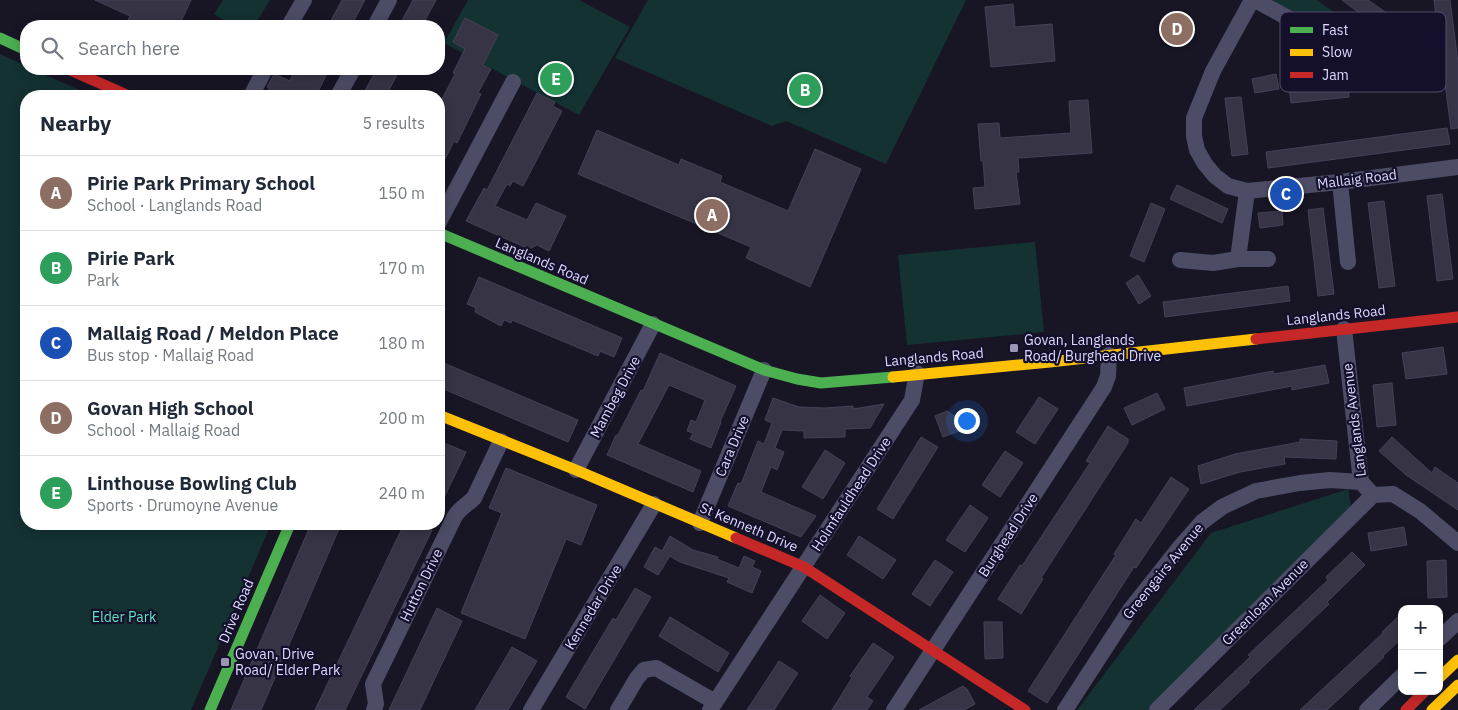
<!DOCTYPE html>
<meta charset="utf-8">
<style>
:root{--surface:#fff;--page:#f6f6f7;--text:#1f2937;--muted:#747a83;--line:#e0e1e3;--accent:#ea580c}
body{margin:0;font-family:"IBM Plex Sans",sans-serif;background:var(--page);color:var(--text)}
.controls{position:absolute;right:15px;bottom:15px;display:grid;overflow:hidden;border-radius:10px;box-shadow:0 2px 12px #0003}
.controls button{width:45px;height:45px;display:grid;place-items:center;padding:0;border:0;border-bottom:1px solid var(--line);background:var(--surface);color:var(--text);font:25px sans-serif}
.you{position:absolute;left:966px;top:420px;width:18px;height:18px;margin:-12px;border:4px solid #fff;border-radius:50%;background:#1a73e8;box-shadow:0 0 0 8px #1a73e833}
.badge{display:grid;place-items:center;width:32px;height:32px;border-radius:50%;background:var(--accent);color:#fff;font-size:16px;font-weight:700}
.pin{position:absolute;translate:-50% -50%;border:2px solid #fff;box-shadow:0 1px 5px #0006}
.list{margin:0;padding:0;list-style:none}
h2{display:flex;justify-content:space-between;align-items:center;height:65px;margin:0;padding:0 20px;font-size:21px}
h2 small{font-size:16px;font-weight:400;color:var(--muted)}
.list li{display:grid;grid-template-columns:32px 1fr auto;gap:15px;align-items:center;box-sizing:border-box;height:75px;padding:0 20px;border-top:1px solid var(--line)}
.list b{display:block;font-size:19px;white-space:nowrap}
.list p{margin:0;font-size:16px;white-space:nowrap;color:var(--muted)}
.list em{font-size:16px;font-style:normal;color:var(--muted)}
.icon{flex:none;width:28px;height:28px;fill:none;stroke:currentColor;stroke-width:2;stroke-linecap:round;stroke-linejoin:round}
.map{position:relative;flex:none;width:1458px;height:710px;overflow:hidden}
.search{position:absolute;background:var(--surface);box-shadow:0 2px 12px #0003;left:20px;top:20px;width:425px;height:55px;display:flex;align-items:center;gap:12px;box-sizing:border-box;padding:0 18px;border-radius:20px;color:var(--muted);font-size:19px}
.panel{position:absolute;background:var(--surface);box-shadow:0 2px 12px #0003;left:20px;top:90px;width:425px;height:440px;border-radius:20px}
.map>svg:first-child{display:block}
</style>
<div class="map">
<svg width="1458" height="710" viewBox="0 0 1458 710">
<rect width="100%" height="100%" fill="#181625"/>
<path fill="#143232" d="M 223,0 L 270,0 L 254,26 L 234,26 L 214,14 Z
M 468,0 L 579,0 L 630,27 L 579,115 L 444,43 Z
M 648,0 L 966,0 L 886,164 L 786,121 L 772,126 L 615,58 Z
M 1273,0 L 1317,0 L 1357,29 L 1347,40 L 1344,40 L 1278,5 Z
M 0,54 L 26,66 L 26,69 L 32,69 L 93,96 L 26,96 L 26,524 L 271,524 L 191,710 L 0,710 Z
M 1035,242 L 1044,332 L 907,345 L 898,255 Z
M 1348,489 L 1351,507 L 1151,710 L 1077,710 L 1211,533 Z"/>
<path fill="#373446" stroke="#454158" d="M 95,0 L 191,0 L 179,26 L 125,26 L 130,16 Z
M 342,0 L 365,0 L 351,26 L 328,26 Z
M 413,0 L 436,0 L 422,26 L 399,26 Z
M 1342,0 L 1368,0 L 1388,14 L 1378,27 Z
M 1434,0 L 1450,0 L 1458,62 L 1458,128 L 1451,129 Z
M 1013,4 L 1015,27 L 1052,24 L 1055,61 L 991,67 L 985,7 Z
M 465,18 L 498,35 L 483,65 L 491,69 L 478,93 L 481,94 L 457,143 L 454,141 L 439,171 L 439,105 L 455,74 L 453,73 L 465,49 L 453,42 Z
M 306,69 L 329,69 L 316,96 L 265,96 L 269,88 L 267,87 L 274,74 L 290,81 L 294,71 L 303,75 Z
M 377,69 L 400,69 L 386,96 L 362,96 Z
M 1276,74 L 1279,89 L 1255,93 L 1252,79 Z
M 1348,82 L 1349,97 L 1291,103 L 1289,87 Z
M 537,93 L 555,102 L 553,106 L 562,111 L 523,186 L 513,181 L 510,186 L 507,184 L 495,206 L 527,220 L 536,203 L 566,216 L 549,251 L 537,245 L 529,249 L 466,221 L 484,188 L 487,190 Z
M 1241,97 L 1248,154 L 1232,156 L 1225,98 Z
M 1088,100 L 1092,153 L 1018,158 L 1019,172 L 1016,172 L 1020,204 L 975,209 L 973,188 L 985,187 L 983,161 L 981,161 L 978,124 L 999,123 L 1000,138 L 1071,133 L 1069,101 Z
M 1447,128 L 1450,144 L 1268,168 L 1266,152 Z
M 597,130 L 679,165 L 681,159 L 722,176 L 720,182 L 788,211 L 815,149 L 861,169 L 810,287 L 746,258 L 751,247 L 578,174 Z
M 1177,185 L 1228,209 L 1222,223 L 1170,199 Z
M 1442,194 L 1453,279 L 1437,281 L 1427,196 Z
M 1384,201 L 1395,286 L 1379,288 L 1368,203 Z
M 1151,203 L 1165,209 L 1144,262 L 1130,256 Z
M 1323,208 L 1334,294 L 1318,296 L 1308,210 Z
M 1282,211 L 1283,225 L 1260,228 L 1258,213 Z
M 1138,275 L 1151,296 L 1139,304 L 1126,283 Z
M 479,277 L 622,338 L 614,357 L 600,351 L 598,356 L 512,320 L 511,323 L 504,320 L 501,326 L 475,312 L 476,308 L 467,304 Z
M 1288,286 L 1290,301 L 1165,317 L 1163,302 Z
M 1443,347 L 1447,374 L 1406,379 L 1402,353 Z
M 660,353 L 736,386 L 720,422 L 721,422 L 711,448 L 690,439 L 693,433 L 687,431 L 691,420 L 696,422 L 705,400 L 669,385 L 638,444 L 701,471 L 693,492 L 607,455 L 616,435 L 618,435 L 641,390 L 643,391 Z
M 439,361 L 578,420 L 568,442 L 439,387 Z
M 1325,365 L 1329,383 L 1292,390 L 1292,386 L 1187,406 L 1184,388 L 1273,371 L 1274,374 Z
M 1392,383 L 1396,425 L 1377,427 L 1373,385 Z
M 1157,393 L 1165,409 L 1132,425 L 1124,408 Z
M 1039,397 L 1058,409 L 1035,444 L 1016,432 Z
M 773,398 L 799,407 L 825,408 L 853,406 L 853,409 L 884,404 L 870,428 L 845,429 L 845,437 L 804,438 L 804,431 L 782,430 L 775,448 L 784,452 L 777,470 L 771,467 L 761,492 L 816,516 L 801,537 L 728,506 L 738,483 L 741,484 L 758,441 L 764,444 L 772,423 L 765,420 Z
M 947,411 L 970,427 L 943,437 L 935,416 Z
M 1108,426 L 1128,439 L 1128,443 L 1041,578 L 1043,579 L 1021,614 L 998,599 L 1020,565 L 1022,566 L 1090,463 L 1086,461 Z
M 921,437 L 938,447 L 893,519 L 877,509 Z
M 1392,437 L 1432,473 L 1435,467 L 1458,483 L 1458,510 L 1406,475 L 1379,451 Z
M 1300,439 L 1337,441 L 1336,459 L 1284,457 L 1285,464 L 1240,472 L 1201,484 L 1198,466 L 1235,454 L 1300,442 Z
M 439,441 L 466,452 L 439,508 Z
M 825,450 L 845,463 L 823,499 L 802,487 Z
M 1005,451 L 1023,463 L 1000,497 L 982,485 Z
M 506,468 L 597,505 L 581,545 L 566,539 L 525,639 L 461,613 L 502,513 L 489,508 Z
M 1171,477 L 1189,489 L 1136,568 L 1134,567 L 1047,703 L 1028,691 L 1116,555 L 1114,554 L 1136,519 L 1141,523 Z
M 970,505 L 988,518 L 965,552 L 946,540 Z
M 311,524 L 341,524 L 261,710 L 231,710 Z
M 404,524 L 418,524 L 432,530 L 345,710 L 315,710 Z
M 1404,527 L 1407,545 L 1371,551 L 1368,533 Z
M 670,536 L 693,550 L 718,557 L 717,559 L 739,568 L 744,556 L 755,561 L 752,567 L 761,571 L 752,593 L 727,582 L 729,578 L 680,562 L 670,556 L 658,575 L 644,567 L 655,547 L 662,551 Z
M 859,536 L 896,560 L 883,579 L 847,555 Z
M 1352,552 L 1365,565 L 1327,602 L 1329,604 L 1248,681 L 1250,682 L 1220,710 L 1194,710 L 1250,657 L 1248,655 L 1328,580 L 1326,577 Z
M 935,560 L 953,572 L 930,606 L 912,594 Z
M 1446,560 L 1447,597 L 1428,598 L 1427,561 Z
M 635,588 L 651,597 L 585,709 L 566,697 L 613,618 L 616,620 Z
M 820,595 L 845,613 L 827,639 L 802,621 Z
M 437,608 L 462,621 L 420,710 L 389,710 Z
M 1402,613 L 1402,638 L 1383,656 L 1384,657 L 1327,710 L 1300,710 L 1383,633 L 1382,632 Z
M 670,617 L 729,653 L 718,672 L 659,636 Z
M 984,622 L 1002,622 L 1003,658 L 985,659 Z
M 873,643 L 894,657 L 867,697 L 873,701 L 867,710 L 832,710 L 852,678 L 850,676 Z
M 512,647 L 537,661 L 508,710 L 475,710 Z
M 779,661 L 798,673 L 774,710 L 747,710 Z
M 963,686 L 967,689 L 975,704 L 964,710 L 919,710 Z"/>
<g fill="none" stroke-linecap="round" stroke-linejoin="round">
<path stroke="#4c4c66" stroke-width="16" d="M 1252,0 L 1213,71 L 1194,118 L 1194,136 L 1197,150 L 1205,164 L 1215,176 L 1228,186 L 1247,191 L 1340,182 L 1458,167
M 1255,0 L 1349,51
M 289,26 L 304,0
M 375,26 L 389,0
M 1339,65 L 1361,35
M 251,96 L 265,69
M 338,96 L 353,69
M 1340,182 L 1348,262
M 439,222 L 513,82
M 1238,259 L 1247,191
M 1180,260 L 1213,263 L 1238,259 L 1268,259
M 1344,329 L 1361,482 L 1373,495 L 1393,494 L 1420,511 L 1458,543
M 576,470 L 653,324
M 700,523 L 764,370
M 1439,639 L 1458,621
M 374,710 L 376,704 L 373,684 L 455,516 C 460,508 468,504 474,498 L 501,441
M 531,710 L 654,504
M 618,710 L 637,678 L 644,670 L 656,668 L 715,702
M 710,710 L 912,400 L 917,373
M 894,710 L 1104,387 L 1108,376 L 1109,355
M 1065,710 L 1130,610 L 1180,547 L 1202,522 L 1222,507 L 1256,491 L 1300,483 L 1330,480 L 1361,482
M 1157,710 L 1373,495
M 1367,710 L 1402,676"/>
<path stroke="#4caf50" stroke-width="11" d="M 0,38 L 26,50
M 439,233 L 764,370 L 797,379 L 821,383 L 893,377
M 210,710 L 290,524"/>
<path stroke="#ffc107" stroke-width="11" d="M 893,377 L 1050,362 L 1256,339
M 439,415 L 576,470 L 736,538
M 1439,678 L 1458,660
M 1432,710 L 1458,685"/>
<path stroke="#c62828" stroke-width="11" d="M 68,69 L 129,96
M 1256,339 L 1458,317
M 736,538 L 804,567 L 1025,710
M 1406,710 L 1425,691"/>
</g>
<g fill="#9995b3" stroke="#14102b" stroke-width="2">
<rect x="1009" y="343" width="10" height="10" rx="2.5"/>
<rect x="220" y="657" width="10" height="10" rx="2.5"/>
</g>
<g text-anchor="middle" stroke-width="4.5" stroke-linejoin="round" paint-order="stroke">
<g font-size="14" fill="#dedaff" stroke="#14102b">
<text transform="translate(1357 179) rotate(-7)" y="5">Mallaig Road</text>
<text transform="translate(542 261) rotate(23)" y="5">Langlands Road</text>
<text transform="translate(1336 315) rotate(-6)" y="5">Langlands Road</text>
<text transform="translate(934 357) rotate(-5)" y="5">Langlands Road</text>
<text transform="translate(615 397) rotate(-62)" y="5">Mambeg Drive</text>
<text transform="translate(1354 420) rotate(-97)" y="5">Langlands Avenue</text>
<text transform="translate(732 446) rotate(-67)" y="5">Cara Drive</text>
<text transform="translate(851 494) rotate(-57)" y="5">Holmfauldhead Drive</text>
<text transform="translate(749 527) rotate(23)" y="5">St Kenneth Drive</text>
<text transform="translate(1008 535) rotate(-57)" y="5">Burghead Drive</text>
<text transform="translate(1163 571) rotate(-51)" y="5">Greengairs Avenue</text>
<text transform="translate(421 585) rotate(-64)" y="5">Hutton Drive</text>
<text transform="translate(1265 602) rotate(-45)" y="5">Greenloan Avenue</text>
<text transform="translate(593 607) rotate(-59)" y="5">Kennedar Drive</text>
<text transform="translate(236 611) rotate(-67)" y="5">Drive Road</text>
</g>
<g font-size="14" fill="#dedaff" stroke="#14102b" text-anchor="start">
<text x="1024" y="345">Govan, Langlands<tspan x="1024" dy="16">Road/ Burghead Drive</tspan></text>
<text x="235" y="659">Govan, Drive<tspan x="235" dy="16">Road/ Elder Park</tspan></text>
</g>
<g font-size="14" fill="#61e5c0" stroke="#14102b">
<text x="124" y="622">Elder Park</text>
</g>
</g>
<rect x="1280" y="12" width="166" height="80" rx="8" fill="#14102b" stroke="#514d6b" stroke-width="1"/>
<rect x="1290" y="27" width="23" height="6" fill="#4caf50"/>
<rect x="1290" y="49" width="23" height="7" fill="#ffc107"/>
<rect x="1290" y="72" width="23" height="6" fill="#c62828"/>
<g font-size="14" fill="#dedaff">
<text x="1322" y="35">Fast</text>
<text x="1322" y="57">Slow</text>
<text x="1322" y="80">Jam</text>
</g>
</svg>
<div class="controls">
<button>+</button>
<button>−</button>
</div>
<div class="you"></div>
<div class="pin badge" style="left:712px;top:215px;background:#8d6e63">A</div>
<div class="pin badge" style="left:805px;top:90px;background:#2e9e5b">B</div>
<div class="pin badge" style="left:1286px;top:194px;background:#1a4fb4">C</div>
<div class="pin badge" style="left:1177px;top:29px;background:#8d6e63">D</div>
<div class="pin badge" style="left:556px;top:79px;background:#2e9e5b">E</div>
<div class="search"><svg class="icon" aria-label="search" viewBox="0 0 24 24"><circle cx="10" cy="10" r="6"/><path d="M15 15l6 6"/></svg>Search here</div>
<section class="panel">
<h2>Nearby<small>5 results</small></h2>
<ul class="list">
<li><span class="badge" style="background:#8d6e63">A</span><div><b>Pirie Park Primary School</b><p>School · Langlands Road</p></div><em>150 m</em></li>
<li><span class="badge" style="background:#2e9e5b">B</span><div><b>Pirie Park</b><p>Park</p></div><em>170 m</em></li>
<li><span class="badge" style="background:#1a4fb4">C</span><div><b>Mallaig Road / Meldon Place</b><p>Bus stop · Mallaig Road</p></div><em>180 m</em></li>
<li><span class="badge" style="background:#8d6e63">D</span><div><b>Govan High School</b><p>School · Mallaig Road</p></div><em>200 m</em></li>
<li><span class="badge" style="background:#2e9e5b">E</span><div><b>Linthouse Bowling Club</b><p>Sports · Drumoyne Avenue</p></div><em>240 m</em></li>
</ul>
</section>
</div>
